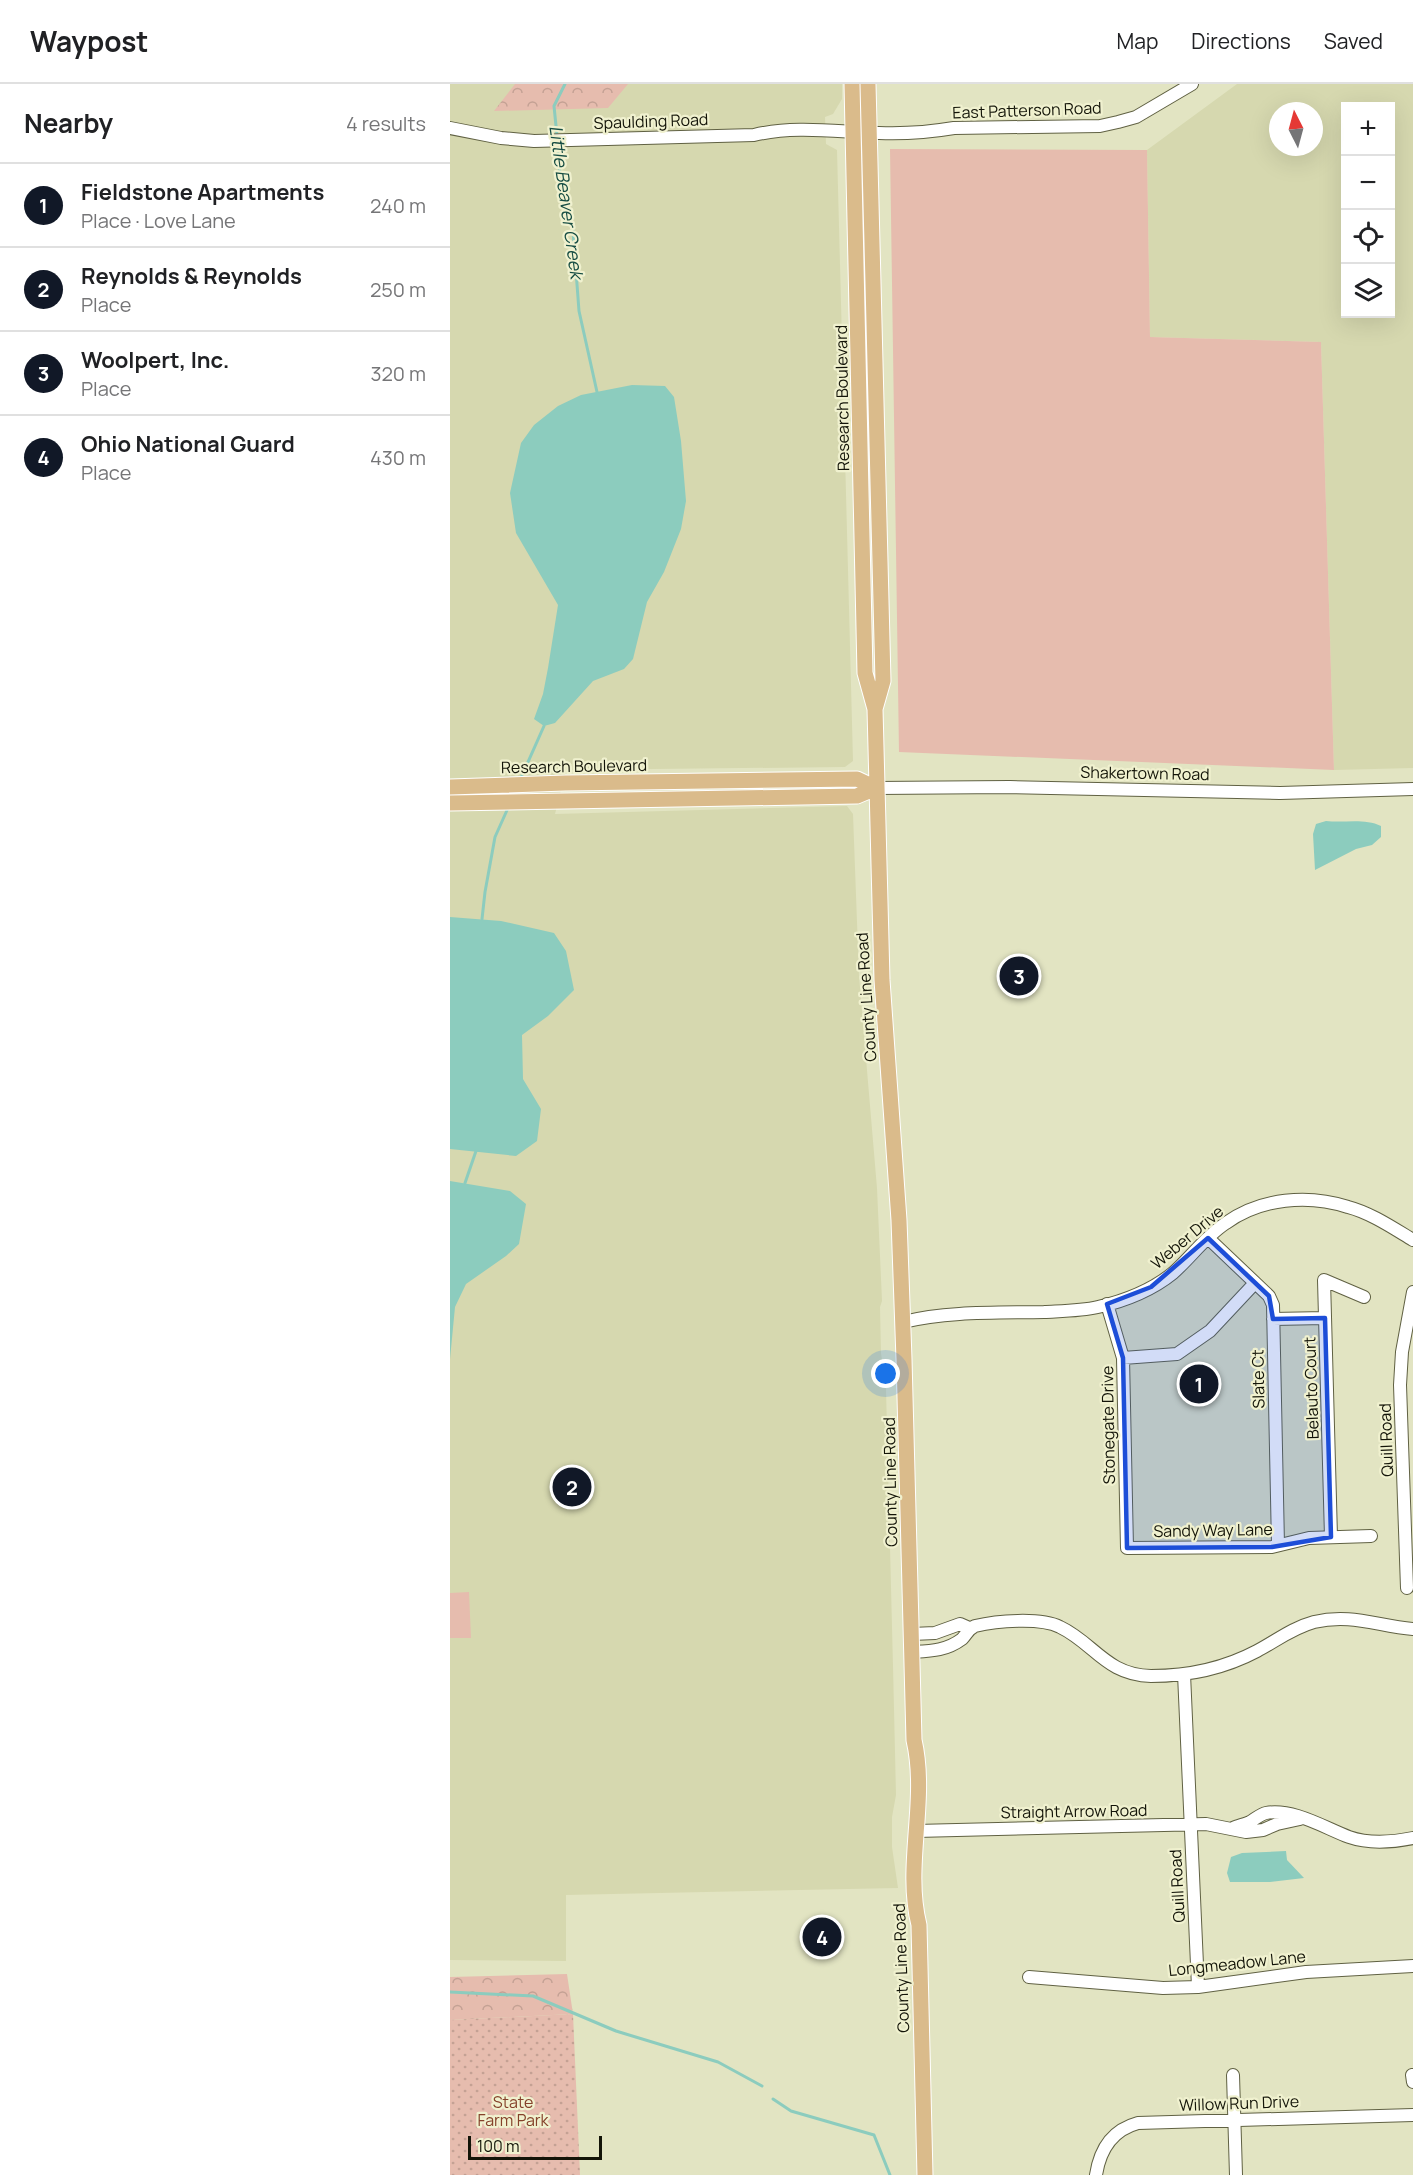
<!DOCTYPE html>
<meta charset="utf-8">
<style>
:root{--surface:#fff;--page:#f6f6f6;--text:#202124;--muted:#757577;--line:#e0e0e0;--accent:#111827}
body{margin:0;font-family:Manrope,sans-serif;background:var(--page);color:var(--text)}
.controls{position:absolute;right:18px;top:18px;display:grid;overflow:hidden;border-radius:0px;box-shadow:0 6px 24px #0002}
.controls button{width:54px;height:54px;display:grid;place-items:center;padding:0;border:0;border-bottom:2px solid var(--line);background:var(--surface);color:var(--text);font:30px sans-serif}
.compass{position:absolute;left:819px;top:18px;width:54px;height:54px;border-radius:50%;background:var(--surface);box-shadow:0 6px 24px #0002;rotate:354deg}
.scale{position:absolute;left:18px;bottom:15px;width:134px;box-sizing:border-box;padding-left:6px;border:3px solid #131408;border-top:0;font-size:16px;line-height:21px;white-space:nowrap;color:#131408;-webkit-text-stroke:4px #f0f1cf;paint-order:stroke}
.you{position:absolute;left:436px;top:1290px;width:21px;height:21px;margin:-15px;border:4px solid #fff;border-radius:50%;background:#1a73e8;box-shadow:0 0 0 9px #1a73e833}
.badge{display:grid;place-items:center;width:39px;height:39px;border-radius:50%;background:var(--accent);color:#fff;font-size:20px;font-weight:700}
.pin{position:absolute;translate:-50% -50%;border:3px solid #fff;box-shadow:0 2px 6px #0006}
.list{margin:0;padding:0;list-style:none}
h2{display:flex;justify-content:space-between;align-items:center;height:78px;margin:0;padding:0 24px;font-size:26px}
h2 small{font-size:20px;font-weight:400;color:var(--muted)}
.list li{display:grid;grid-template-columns:39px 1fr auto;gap:18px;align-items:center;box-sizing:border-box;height:84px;padding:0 24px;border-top:2px solid var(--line)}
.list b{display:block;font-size:22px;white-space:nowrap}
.list p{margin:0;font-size:20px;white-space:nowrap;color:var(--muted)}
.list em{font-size:20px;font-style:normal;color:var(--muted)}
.icon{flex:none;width:33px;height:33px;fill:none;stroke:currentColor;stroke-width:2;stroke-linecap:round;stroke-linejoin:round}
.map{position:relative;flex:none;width:963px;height:2091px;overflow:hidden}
header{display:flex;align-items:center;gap:36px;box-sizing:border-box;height:84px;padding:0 30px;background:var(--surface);border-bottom:2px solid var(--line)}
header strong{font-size:28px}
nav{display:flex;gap:33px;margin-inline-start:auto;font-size:21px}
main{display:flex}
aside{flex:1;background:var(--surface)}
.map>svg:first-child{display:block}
</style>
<header>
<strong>Waypost</strong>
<nav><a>Map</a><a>Directions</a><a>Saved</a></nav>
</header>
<main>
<aside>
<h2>Nearby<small>4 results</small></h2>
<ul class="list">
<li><span class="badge">1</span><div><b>Fieldstone Apartments</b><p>Place · Love Lane</p></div><em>240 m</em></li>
<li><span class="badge">2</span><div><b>Reynolds &amp; Reynolds</b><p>Place</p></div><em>250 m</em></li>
<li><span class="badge">3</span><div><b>Woolpert, Inc.</b><p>Place</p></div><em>320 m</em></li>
<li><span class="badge">4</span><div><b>Ohio National Guard</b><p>Place</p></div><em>430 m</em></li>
</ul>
</aside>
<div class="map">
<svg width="963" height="2091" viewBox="0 0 963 2091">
<defs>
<pattern id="forest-crowns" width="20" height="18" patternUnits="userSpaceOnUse" patternTransform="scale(1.5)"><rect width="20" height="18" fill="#e6bcae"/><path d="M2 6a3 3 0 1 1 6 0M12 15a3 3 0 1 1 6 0" fill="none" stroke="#c4a194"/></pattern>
<pattern id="park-dots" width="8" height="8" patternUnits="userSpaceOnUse" patternTransform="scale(1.5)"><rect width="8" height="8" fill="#e6bcae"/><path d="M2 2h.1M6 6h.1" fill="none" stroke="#c4a194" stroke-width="1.8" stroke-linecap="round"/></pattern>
</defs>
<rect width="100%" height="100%" fill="#e2e4c2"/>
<path fill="#d6d8af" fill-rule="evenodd" d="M 0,0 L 392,0 L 392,15 L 383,30 L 375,33 L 376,60 L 387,66 L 403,677 L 395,683 L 116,686 L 105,730 L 397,722 L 403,730 L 409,892 L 427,1104 L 432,1217 L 430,1223 L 431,1269 L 436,1305 L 443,1582 L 446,1711 L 442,1733 L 442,1763 L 448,1804 L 116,1811 L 116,1877 L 0,1876 Z
M 787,0 L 963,0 L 963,684 L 884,686 L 871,258 L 700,253 L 697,66 ZM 896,22 L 940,22 L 940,230 L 896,230 ZM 828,27 L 864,27 L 864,63 L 828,63 Z"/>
<path fill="#e6bcae" d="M 440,65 L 697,66 L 700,253 L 871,258 L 884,686 L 449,668 Z
M 19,1508 L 21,1554 L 0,1554 L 0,1509 Z"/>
<path fill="url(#forest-crowns)" d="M 65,0 L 178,0 L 158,24 L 44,27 Z
M 117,1890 L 123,1930 L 0,1936 L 0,1893 Z"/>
<path fill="url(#park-dots)" d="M 123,1930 L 130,2091 L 0,2091 L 0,1936 Z"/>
<path fill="#8cccbe" d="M 182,301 L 215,302 L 224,313 L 231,357 L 236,417 L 231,445 L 214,488 L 197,518 L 183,575 L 174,585 L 143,597 L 105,639 L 94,642 L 84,635 L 93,610 L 98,584 L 108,521 L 66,449 L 60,409 L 71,359 L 84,341 L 108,322 L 131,311 Z
M 876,737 C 895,739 915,734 931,742 L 931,753 L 922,761 L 906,765 L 865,786 L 863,750 L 866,740 Z
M 0,833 L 51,837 L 104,849 L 116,867 L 124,906 L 98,932 L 72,951 L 73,995 L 91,1025 L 87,1057 L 66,1072 L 0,1065 Z
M 0,1097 L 60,1107 L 76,1120 L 69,1160 L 56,1172 L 16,1200 L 5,1223 L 0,1275 Z
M 836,1767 L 837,1776 L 854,1794 L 820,1798 L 780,1798 L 777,1789 L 781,1773 L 792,1769 Z"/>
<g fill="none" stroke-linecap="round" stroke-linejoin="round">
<path stroke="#8cccbe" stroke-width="3" d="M 107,52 L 104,22 L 115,0
M 107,58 L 110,90 L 123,147 L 129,227 L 147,308
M 70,696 L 94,642
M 32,835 L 35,808 L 45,753 L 58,724
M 15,1099 L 26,1067
M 0,1908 L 83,1912 L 166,1947 L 268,1978 L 312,2002
M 323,2015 L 341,2027 L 424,2051 L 440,2091"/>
<g stroke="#606143" stroke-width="14">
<path id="minor" d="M 0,44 L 51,54 L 84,57 L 304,51 C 345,41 388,48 429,49 C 454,50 480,48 504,44 L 650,42 L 668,38 L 686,33 L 742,0
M 426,704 L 560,703 L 830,709 L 963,705
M 758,1154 L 819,1212 L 823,1221 L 828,1461
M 657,1220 L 673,1274 L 677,1464 L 822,1463 L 859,1454 L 921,1452
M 823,1235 L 875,1234
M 453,1238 C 498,1227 547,1229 594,1228 C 612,1227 631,1227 648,1223 C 674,1217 702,1206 723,1189 C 741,1173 756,1152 776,1139 C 811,1114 858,1110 898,1123 C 921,1129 943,1144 963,1156
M 673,1274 L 727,1270 L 760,1247 L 804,1200
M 881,1453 L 874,1196 L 914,1213
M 957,1504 L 950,1301 L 952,1268 L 963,1208
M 462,1550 L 485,1549 L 510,1540 L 519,1544
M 462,1568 C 480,1567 496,1567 512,1555 C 517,1550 518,1545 525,1542 C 546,1537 590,1533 610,1543 C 644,1559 656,1591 701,1592 C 737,1592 775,1584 807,1567 C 826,1557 842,1544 864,1538 C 901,1529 927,1542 963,1545
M 734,1590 L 748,1903
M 783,1744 C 788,1742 795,1740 800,1738 C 805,1735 811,1730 816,1729 C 843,1724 875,1744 899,1753 C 919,1760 943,1758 963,1754
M 466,1747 L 756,1740 L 796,1748 L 813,1746 L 827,1740 L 850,1735
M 579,1893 L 713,1904 L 748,1903 L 856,1888 L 963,1882
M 783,1991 L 786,2091
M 962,1991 L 963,1998
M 646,2091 C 650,2065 662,2046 688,2039 L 963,2031"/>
</g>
<g stroke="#fff" stroke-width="17">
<path id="major" d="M 402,0 L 415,589 L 425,625 L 432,896 L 449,1136 L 454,1275 L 464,1656 C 478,1717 454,1781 469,1841 L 475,2091
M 418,0 L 433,597 L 425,625
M 0,703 L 115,699 L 407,695 L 426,704
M 0,719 L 407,712 L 426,704"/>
</g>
<use href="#minor" stroke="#fff" stroke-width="12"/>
<use href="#major" stroke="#dabb8b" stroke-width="15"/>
</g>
<path fill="#1d4ed8" fill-opacity="0.2" stroke="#1d4ed8" stroke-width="4.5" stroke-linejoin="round" d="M 758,1154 L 819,1212 L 823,1235 L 875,1234 L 881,1453 L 822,1463 L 677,1464 L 673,1274 L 657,1220 L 701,1203 Z"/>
<g text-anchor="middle" stroke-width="4.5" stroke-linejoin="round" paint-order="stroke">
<g font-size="16" fill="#131408" stroke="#f0f1cf">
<text transform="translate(577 26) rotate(-2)" y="6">East Patterson Road</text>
<text transform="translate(201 37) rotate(-2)" y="6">Spaulding Road</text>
<text transform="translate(392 314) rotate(-91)" y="6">Research Boulevard</text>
<text transform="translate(124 682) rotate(-1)" y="6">Research Boulevard</text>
<text transform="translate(695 689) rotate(1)" y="6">Shakertown Road</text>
<text transform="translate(416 913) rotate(-94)" y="6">County Line Road</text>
<text transform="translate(737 1153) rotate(-40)" y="6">Weber Drive</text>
<text transform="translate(808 1295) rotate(-91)" y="6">Slate Ct</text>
<text transform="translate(861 1304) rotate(-92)" y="6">Belauto Court</text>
<text transform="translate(658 1341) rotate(-91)" y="6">Stonegate Drive</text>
<text transform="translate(936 1356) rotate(-92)" y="6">Quill Road</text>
<text transform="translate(440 1398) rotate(-91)" y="6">County Line Road</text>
<text transform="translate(763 1446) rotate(-1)" y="6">Sandy Way Lane</text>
<text transform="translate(624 1727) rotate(-1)" y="6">Straight Arrow Road</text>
<text transform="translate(727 1802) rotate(-93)" y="6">Quill Road</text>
<text transform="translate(787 1879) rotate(-6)" y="6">Longmeadow Lane</text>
<text transform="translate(451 1884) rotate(-92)" y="6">County Line Road</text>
<text transform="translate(789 2019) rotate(-2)" y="6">Willow Run Drive</text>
</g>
<g font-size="16" fill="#85422b" stroke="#f0f1cf">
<text x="63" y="2024">State<tspan x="63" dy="18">Farm Park</tspan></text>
</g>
<g font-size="18" font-style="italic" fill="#164d43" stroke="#f0f1cf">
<text transform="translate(116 118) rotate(82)" y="6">Little Beaver Creek</text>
</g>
</g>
</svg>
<div class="controls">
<button>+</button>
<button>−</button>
<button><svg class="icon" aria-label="locate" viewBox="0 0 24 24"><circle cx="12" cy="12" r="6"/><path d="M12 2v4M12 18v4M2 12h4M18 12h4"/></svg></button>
<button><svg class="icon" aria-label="layers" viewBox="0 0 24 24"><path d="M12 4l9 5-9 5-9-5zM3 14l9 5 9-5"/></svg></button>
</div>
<svg class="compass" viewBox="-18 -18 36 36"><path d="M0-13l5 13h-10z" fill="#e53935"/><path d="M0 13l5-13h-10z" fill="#757577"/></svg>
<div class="scale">100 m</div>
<div class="you"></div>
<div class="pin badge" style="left:749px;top:1300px">1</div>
<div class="pin badge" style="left:122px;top:1403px">2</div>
<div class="pin badge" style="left:569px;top:892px">3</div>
<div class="pin badge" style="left:372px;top:1853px">4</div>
</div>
</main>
